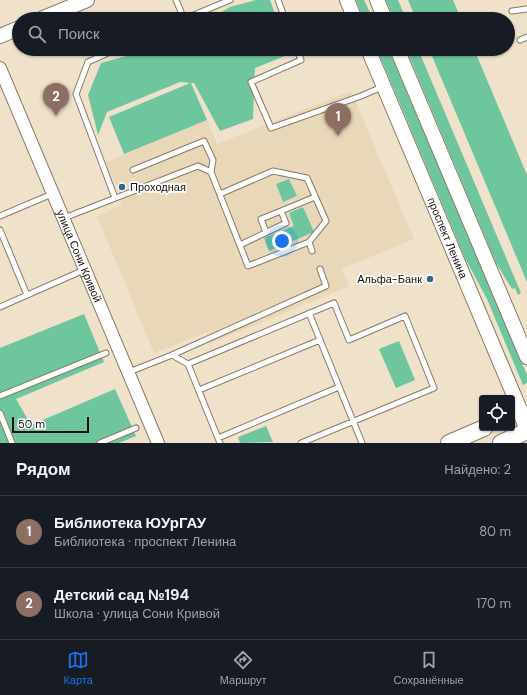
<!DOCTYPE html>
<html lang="ru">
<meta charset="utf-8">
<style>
:root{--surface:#171b24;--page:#242831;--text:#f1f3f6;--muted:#9ea1a6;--line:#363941;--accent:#1a73e8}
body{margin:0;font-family:"DM Sans",sans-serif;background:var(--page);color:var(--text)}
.controls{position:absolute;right:12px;bottom:12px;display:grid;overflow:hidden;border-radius:4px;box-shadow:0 1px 3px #0004}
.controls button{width:36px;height:36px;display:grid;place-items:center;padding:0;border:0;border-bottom:1px solid var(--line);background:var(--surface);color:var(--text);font:20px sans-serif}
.scale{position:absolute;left:12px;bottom:10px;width:77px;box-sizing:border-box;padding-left:4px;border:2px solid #120d06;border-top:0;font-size:11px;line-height:14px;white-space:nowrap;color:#120d06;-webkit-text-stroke:3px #fff;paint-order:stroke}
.you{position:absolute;left:282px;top:241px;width:14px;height:14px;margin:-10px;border:3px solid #fff;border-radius:50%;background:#1a73e8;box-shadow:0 0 0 6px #1a73e833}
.badge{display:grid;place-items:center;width:26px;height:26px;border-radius:50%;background:var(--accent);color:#fff;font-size:13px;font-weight:700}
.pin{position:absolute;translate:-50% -33px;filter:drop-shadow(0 1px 2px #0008)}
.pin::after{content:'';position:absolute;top:21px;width:14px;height:12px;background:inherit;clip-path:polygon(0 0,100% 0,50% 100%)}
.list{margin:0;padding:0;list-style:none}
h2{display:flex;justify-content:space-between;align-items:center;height:52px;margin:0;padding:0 16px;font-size:17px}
h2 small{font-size:13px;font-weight:400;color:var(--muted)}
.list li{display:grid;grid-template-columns:26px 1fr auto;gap:12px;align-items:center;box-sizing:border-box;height:72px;padding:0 16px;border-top:1px solid var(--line)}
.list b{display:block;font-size:15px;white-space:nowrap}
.list p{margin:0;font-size:13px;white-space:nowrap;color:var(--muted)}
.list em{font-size:13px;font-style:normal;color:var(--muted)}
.icon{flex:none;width:22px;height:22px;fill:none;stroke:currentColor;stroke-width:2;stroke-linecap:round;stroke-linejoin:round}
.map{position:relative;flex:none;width:527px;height:443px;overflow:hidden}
.search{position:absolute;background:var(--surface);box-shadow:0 1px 3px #0004;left:12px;right:12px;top:12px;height:44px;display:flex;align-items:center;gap:10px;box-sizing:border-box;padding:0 14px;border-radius:22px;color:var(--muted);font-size:15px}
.sheet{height:196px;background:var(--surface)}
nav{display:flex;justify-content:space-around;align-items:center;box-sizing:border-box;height:56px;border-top:1px solid var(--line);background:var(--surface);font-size:11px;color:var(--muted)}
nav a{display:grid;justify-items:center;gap:2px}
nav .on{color:var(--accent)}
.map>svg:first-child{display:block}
</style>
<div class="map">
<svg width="527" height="443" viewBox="0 0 527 443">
<rect width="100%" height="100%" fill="#efe1ca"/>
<path fill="#e9d7b9" d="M 351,91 L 414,239 L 341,269 L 349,286 L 212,343 L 207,332 L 154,353 L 97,216 L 122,205 L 120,195 L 106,162 L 207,120 L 217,144 Z"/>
<path fill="#6dc69e" d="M 256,0 L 270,0 L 277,19 L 209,19 L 230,7 Z
M 356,0 L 364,0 L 373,19 L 364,19 Z
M 386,0 L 398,0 L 406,19 L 394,19 Z
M 408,0 L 453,0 L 461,19 L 416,19 Z
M 151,49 L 288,49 L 290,54 L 255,68 L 253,119 L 220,131 L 194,83 L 191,83 L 207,120 L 124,154 L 109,117 L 190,83 L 180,82 L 107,112 L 98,135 L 88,95 L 101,63 Z
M 377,49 L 389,50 L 527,375 L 527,383 L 523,385 L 487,299 L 465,258 Z
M 406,49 L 418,49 L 521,293 L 518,295 L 515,288 L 512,289 L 496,263 Z
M 429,49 L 474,49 L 527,175 L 527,282 Z
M 289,179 L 297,196 L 283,202 L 276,184 Z
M 303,207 L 314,232 L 269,251 L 264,238 L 294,226 L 289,213 Z
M 84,314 L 104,362 L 16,399 L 31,425 L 115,389 L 136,436 L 119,443 L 0,443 L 0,348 Z
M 399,341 L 415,380 L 396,388 L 379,349 Z
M 266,426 L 273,442 L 240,443 L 238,437 Z"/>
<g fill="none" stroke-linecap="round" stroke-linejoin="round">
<g stroke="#877a65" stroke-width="7">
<path id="service" d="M 176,0 L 184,19
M 278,0 L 285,19
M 512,11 L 527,9
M 184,19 L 230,0
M 520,40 L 527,37
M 297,49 L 301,60 L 251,82 L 271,128 L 361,96 L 382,87
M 133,170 L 204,141 L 213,160 L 211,172
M 220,194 L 273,171 L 307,178 L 326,221 L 309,242 L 312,251
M 115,198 L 76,94 L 88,62 L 117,49
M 0,216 L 52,194
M 64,218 L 198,166 L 211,172 L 248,266 L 309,242
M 0,230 L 27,295
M 266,232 L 261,219 L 281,211
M 240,245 L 286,223 L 281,211 L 315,197
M 0,307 L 84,270
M 309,313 L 362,443
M 172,355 L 188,364 L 334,303 L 349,340 L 405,316 L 434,388 L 301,443
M 188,364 L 220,443
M 129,372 L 172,355 L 326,286 L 320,269
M 199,390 L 320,340
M 0,396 L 106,353
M 0,413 L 12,443
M 218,438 L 339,387
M 100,443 L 136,428"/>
</g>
<g stroke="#877a65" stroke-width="14">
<g id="tertiary">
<path id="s1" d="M 0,68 L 158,443"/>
</g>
</g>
<g stroke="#877a65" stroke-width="16">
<g id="secondary">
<path d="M 347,0 L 355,19"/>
<path d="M 377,0 L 385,19"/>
<path d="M 41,19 L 87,0"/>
<path d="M 0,36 L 19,28"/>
<path id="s2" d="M 368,49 L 521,412"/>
<path d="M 397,49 L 527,357"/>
</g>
</g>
<g stroke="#877a65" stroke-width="18">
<path id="primary" d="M 521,412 L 527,428
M 449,443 L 484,428
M 501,443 L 527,431"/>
</g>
<use href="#service" stroke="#fff" stroke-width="5"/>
<use href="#tertiary" stroke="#fff" stroke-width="12"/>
<use href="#secondary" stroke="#fff" stroke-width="14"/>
<use href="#primary" stroke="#fff" stroke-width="16"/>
</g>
<g fill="#336884" stroke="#fff" stroke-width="1.5">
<circle cx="122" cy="187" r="4"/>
<circle cx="430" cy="279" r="4"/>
</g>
<g text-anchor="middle" stroke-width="3.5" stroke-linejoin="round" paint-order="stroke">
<g font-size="11" fill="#120d06" stroke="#fff" text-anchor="start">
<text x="130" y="191">Проходная</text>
<text x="422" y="283" text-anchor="end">Альфа-Банк</text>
</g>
<g font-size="11" fill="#120d06" stroke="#fff">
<text dy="4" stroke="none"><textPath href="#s2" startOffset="205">проспект Ленина</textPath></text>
<text dy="4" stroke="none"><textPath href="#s1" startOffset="204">улица Сони Кривой</textPath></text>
</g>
</g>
</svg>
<div class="controls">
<button><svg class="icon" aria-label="locate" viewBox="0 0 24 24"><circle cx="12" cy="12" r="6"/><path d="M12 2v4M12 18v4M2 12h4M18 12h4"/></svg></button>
</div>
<div class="scale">50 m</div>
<div class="you"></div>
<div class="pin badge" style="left:338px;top:136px;background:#8d6e63">1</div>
<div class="pin badge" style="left:56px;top:116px;background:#8d6e63">2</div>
<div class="search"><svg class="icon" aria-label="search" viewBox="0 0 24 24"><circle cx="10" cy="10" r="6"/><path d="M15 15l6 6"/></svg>Поиск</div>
</div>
<section class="sheet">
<h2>Рядом<small>Найдено: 2</small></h2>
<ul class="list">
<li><span class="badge" style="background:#8d6e63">1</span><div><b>Библиотека ЮУрГАУ</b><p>Библиотека · проспект Ленина</p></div><em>80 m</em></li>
<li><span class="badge" style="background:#8d6e63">2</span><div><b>Детский сад №194</b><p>Школа · улица Сони Кривой</p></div><em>170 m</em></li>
</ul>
</section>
<nav>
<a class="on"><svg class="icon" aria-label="map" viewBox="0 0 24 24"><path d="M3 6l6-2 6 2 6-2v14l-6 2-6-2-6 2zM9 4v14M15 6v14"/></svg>Карта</a>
<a><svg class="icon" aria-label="directions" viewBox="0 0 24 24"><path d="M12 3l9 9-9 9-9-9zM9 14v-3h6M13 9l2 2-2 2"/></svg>Маршрут</a>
<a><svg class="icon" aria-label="saved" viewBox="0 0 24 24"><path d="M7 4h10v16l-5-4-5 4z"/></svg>Сохранённые</a>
</nav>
